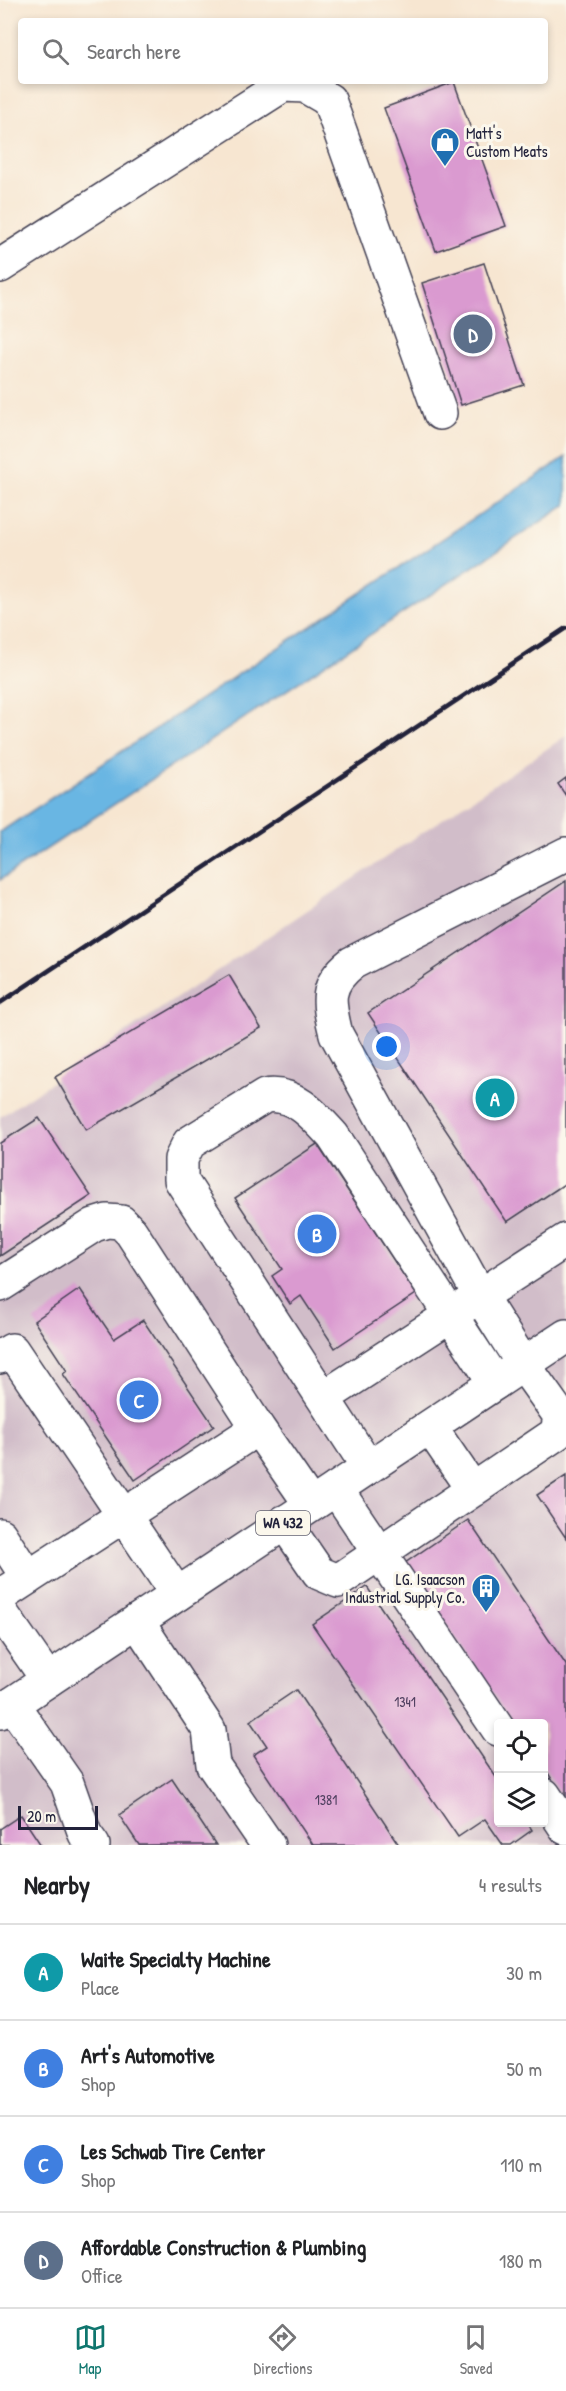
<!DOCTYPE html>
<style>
:root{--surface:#fff;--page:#f6f6f6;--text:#202124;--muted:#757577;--line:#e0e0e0;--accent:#0f766e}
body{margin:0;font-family:"Patrick Hand",sans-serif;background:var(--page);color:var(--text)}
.controls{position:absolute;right:18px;bottom:18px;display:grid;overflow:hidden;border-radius:6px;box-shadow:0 3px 9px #0003}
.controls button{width:54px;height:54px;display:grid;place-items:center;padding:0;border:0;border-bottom:2px solid var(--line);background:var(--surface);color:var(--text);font:30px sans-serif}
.scale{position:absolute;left:18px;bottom:15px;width:80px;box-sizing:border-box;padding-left:6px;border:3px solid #22223b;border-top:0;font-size:16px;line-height:21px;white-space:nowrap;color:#22223b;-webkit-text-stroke:4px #fbf7ec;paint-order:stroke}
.you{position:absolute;left:387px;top:1047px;width:21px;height:21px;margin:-15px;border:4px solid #fff;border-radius:50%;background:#1a73e8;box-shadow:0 0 0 9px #1a73e833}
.badge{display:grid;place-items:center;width:39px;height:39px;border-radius:50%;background:var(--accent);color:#fff;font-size:20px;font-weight:700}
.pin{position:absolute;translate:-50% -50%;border:3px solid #fff;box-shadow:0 2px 6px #0006}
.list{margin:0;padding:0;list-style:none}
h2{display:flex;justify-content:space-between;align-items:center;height:78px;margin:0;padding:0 24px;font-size:26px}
h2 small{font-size:20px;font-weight:400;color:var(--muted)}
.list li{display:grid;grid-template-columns:39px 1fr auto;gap:18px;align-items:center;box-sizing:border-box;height:96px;padding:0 24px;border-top:2px solid var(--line)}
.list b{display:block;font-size:22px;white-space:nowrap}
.list p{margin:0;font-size:20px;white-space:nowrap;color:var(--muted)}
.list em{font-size:20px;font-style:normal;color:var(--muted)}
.icon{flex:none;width:33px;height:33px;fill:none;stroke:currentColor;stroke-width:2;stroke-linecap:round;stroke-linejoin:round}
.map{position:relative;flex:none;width:566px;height:1845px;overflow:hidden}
.search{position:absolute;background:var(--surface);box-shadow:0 3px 9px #0003;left:18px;right:18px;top:18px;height:66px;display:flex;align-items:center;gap:15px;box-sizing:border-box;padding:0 21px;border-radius:6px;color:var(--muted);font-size:22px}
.sheet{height:462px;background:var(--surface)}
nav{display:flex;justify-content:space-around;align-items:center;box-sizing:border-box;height:84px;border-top:2px solid var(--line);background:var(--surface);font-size:16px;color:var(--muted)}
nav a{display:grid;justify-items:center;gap:3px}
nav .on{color:var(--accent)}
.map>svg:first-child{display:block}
</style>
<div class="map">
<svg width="566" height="1845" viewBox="0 0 566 1845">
<rect width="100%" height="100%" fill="#fbf7ec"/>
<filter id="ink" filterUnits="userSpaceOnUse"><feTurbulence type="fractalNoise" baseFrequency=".0167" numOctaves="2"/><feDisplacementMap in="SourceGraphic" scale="12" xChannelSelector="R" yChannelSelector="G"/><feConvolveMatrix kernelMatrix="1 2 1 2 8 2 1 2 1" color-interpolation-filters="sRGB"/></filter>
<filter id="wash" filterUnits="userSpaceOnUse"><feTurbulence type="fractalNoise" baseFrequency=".008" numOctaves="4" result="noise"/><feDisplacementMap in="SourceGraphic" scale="24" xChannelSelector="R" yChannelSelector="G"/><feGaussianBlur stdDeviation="1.35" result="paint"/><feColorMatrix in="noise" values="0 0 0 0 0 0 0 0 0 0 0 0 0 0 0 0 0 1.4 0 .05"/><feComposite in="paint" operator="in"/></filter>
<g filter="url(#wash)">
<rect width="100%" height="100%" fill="#f7e6d1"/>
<path fill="#d1bdc9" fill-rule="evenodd" d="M 566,736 L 566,1845 L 0,1845 L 0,1117 ZM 498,1724 L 544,1724 L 544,1822 L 498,1822 Z"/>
<path fill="#69b6e3" stroke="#466c8f" stroke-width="1.5" d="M 566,457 L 566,505 L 0,880 L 0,832 Z"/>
<g id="blocks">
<path fill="#da9ad0" d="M 454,82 L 506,226 L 436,251 L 384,108 Z
M 484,263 L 524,385 L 461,405 L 422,283 Z
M 566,778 L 566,796 L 558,784 Z
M 566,881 L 566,1183 L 507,1222 L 368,1013 Z
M 229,975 L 261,1028 L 86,1130 L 55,1077 Z
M 39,1118 L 91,1196 L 0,1256 L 0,1143 Z
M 317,1144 L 416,1294 L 335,1348 L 301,1296 L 290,1304 L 272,1276 L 282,1269 L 235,1198 Z
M 80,1289 L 114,1339 L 143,1320 L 214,1426 L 135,1480 L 63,1374 L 67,1371 L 34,1321 Z
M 566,1476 L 566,1538 L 537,1495 Z
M 468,1520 L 566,1665 L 566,1801 L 544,1767 L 544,1724 L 514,1724 L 405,1563 Z
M 367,1587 L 498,1780 L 498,1822 L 527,1822 L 532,1830 L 511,1845 L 503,1845 L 485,1819 L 458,1837 L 312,1624 Z
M 296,1690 L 399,1845 L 313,1845 L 253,1755 L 267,1746 L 250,1721 Z
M 172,1779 L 216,1845 L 139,1845 L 119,1815 Z
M 21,1815 L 41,1845 L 0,1845 L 0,1829 Z"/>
</g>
</g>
<g filter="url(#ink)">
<use href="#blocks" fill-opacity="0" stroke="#423f52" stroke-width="1.5"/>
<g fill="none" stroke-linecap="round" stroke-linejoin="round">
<g stroke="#423f52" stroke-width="36">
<path id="minor" d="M 0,266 L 283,85 L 305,86 L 329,100 L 440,413
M 0,1285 L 94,1225 L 107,1221 L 121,1222 L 131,1232 L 258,1428
M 0,1357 L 12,1350 L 177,1594
M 323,1398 L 181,1180 L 181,1159 L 189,1143 L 265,1096 C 294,1091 315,1116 333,1136 L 495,1383
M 430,1427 L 473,1490
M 368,1467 L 323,1398 L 480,1296 L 336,1034 C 328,1002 324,985 352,963 L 566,854
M 336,1489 L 498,1729
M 284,1522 L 319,1573 L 338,1581 L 557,1433 L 560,1416 L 523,1364 L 480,1296 L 566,1240
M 0,1535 L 28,1578
M 0,1596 L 258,1428 L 311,1505
M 0,1611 L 48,1680
M 137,1621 L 209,1730 L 213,1765 L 268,1845
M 12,1704 L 67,1783 L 85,1834 L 93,1845
M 544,1795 L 566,1828"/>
</g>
<g stroke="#423f52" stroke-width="36">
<path id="highway" d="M 0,1712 L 566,1336"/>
</g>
<use href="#minor" stroke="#fff" stroke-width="33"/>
<use href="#highway" stroke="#fff" stroke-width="33"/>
<path stroke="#22223b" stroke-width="4.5" d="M 0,1003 L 566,628"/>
</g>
</g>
<defs>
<g id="shop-pin" transform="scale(1.5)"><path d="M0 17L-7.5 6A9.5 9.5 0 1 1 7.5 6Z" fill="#1f6fb2" stroke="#fbf7ec"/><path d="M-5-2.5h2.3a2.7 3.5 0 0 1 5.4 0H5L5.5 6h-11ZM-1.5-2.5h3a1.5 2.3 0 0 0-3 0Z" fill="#fff"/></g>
<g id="building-pin" transform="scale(1.5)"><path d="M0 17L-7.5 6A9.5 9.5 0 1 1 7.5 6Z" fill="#1f6fb2" stroke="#fbf7ec"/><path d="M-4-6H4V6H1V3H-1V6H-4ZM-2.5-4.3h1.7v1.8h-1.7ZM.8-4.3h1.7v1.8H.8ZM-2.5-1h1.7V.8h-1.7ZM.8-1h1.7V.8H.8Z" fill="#fff"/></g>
</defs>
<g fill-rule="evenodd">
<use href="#shop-pin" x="445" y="142"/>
<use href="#building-pin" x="486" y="1588"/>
</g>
<g text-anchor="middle" stroke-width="6" stroke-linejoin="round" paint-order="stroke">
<g font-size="14" fill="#504060">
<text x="405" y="1707">1341</text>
<text x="326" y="1805">1381</text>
</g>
<rect fill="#fbf7ec" stroke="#636270" stroke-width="1.5" x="256" y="1511" width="54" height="24" rx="4.5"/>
<g font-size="15" font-weight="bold" fill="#22223b">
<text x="283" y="1528">WA 432</text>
</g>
<g font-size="16" fill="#22223b" stroke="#fbf7ec" text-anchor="start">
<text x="466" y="139">Matt's<tspan x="466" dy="18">Custom Meats</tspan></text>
<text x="465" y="1585" text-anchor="end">LG. Isaacson<tspan x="465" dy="18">Industrial Supply Co.</tspan></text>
</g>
</g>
</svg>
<div class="controls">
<button><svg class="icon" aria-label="locate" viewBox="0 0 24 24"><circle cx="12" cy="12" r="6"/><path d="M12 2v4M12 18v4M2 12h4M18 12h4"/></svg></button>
<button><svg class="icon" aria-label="layers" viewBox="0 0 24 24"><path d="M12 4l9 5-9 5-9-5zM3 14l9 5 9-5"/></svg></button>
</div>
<div class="scale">20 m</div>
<div class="you"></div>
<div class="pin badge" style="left:495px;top:1098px;background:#0f9aa8">A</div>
<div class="pin badge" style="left:317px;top:1234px;background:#3f7fe0">B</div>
<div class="pin badge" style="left:139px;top:1400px;background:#3f7fe0">C</div>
<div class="pin badge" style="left:473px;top:334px;background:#5c6f8a">D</div>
<div class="search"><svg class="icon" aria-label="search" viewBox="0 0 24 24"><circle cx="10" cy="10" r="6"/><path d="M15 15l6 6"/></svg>Search here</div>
</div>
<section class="sheet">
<h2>Nearby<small>4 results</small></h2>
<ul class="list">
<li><span class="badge" style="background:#0f9aa8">A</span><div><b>Waite Specialty Machine</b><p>Place</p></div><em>30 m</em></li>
<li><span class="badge" style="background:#3f7fe0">B</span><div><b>Art's Automotive</b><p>Shop</p></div><em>50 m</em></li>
<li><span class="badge" style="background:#3f7fe0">C</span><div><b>Les Schwab Tire Center</b><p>Shop</p></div><em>110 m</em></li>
<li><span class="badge" style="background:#5c6f8a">D</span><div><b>Affordable Construction &amp; Plumbing</b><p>Office</p></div><em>180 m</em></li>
</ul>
</section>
<nav>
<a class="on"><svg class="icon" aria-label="map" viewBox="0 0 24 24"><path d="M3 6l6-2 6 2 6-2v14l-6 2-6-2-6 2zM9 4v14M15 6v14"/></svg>Map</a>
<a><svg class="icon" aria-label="directions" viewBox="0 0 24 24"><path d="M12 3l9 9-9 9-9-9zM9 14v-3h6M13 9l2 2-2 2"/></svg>Directions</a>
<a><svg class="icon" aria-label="saved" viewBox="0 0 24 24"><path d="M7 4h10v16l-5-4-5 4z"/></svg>Saved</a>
</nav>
